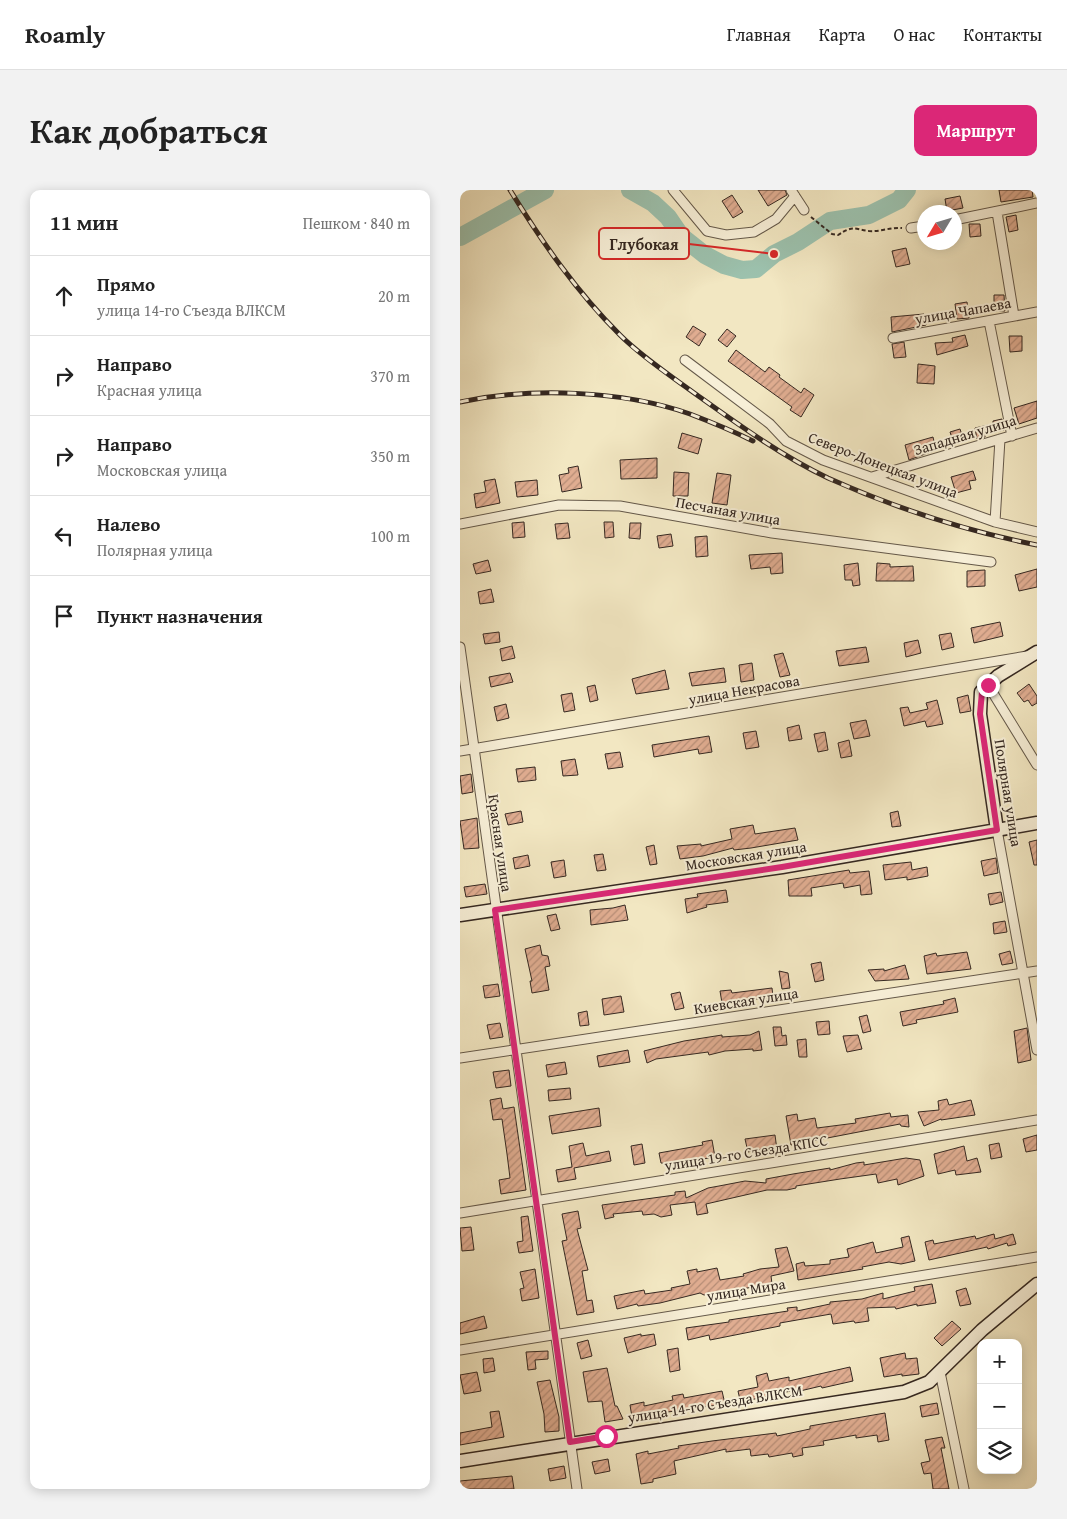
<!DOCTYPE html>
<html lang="ru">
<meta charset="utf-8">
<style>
:root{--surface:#fff;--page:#f2f2f2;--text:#222;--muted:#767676;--line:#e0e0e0;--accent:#db2777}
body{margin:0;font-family:"Gentium Book Plus",serif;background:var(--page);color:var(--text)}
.controls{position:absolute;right:15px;bottom:15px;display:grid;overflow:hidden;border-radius:10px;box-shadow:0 2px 12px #0003}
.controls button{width:45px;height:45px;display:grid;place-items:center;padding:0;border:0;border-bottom:1px solid var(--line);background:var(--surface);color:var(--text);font:25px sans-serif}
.compass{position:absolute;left:457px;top:15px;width:45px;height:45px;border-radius:50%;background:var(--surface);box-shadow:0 2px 12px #0003;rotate:232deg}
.stop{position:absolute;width:15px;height:15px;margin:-11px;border:4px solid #db2777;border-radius:50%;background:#fff}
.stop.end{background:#db2777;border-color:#fff;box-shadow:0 1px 5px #0008}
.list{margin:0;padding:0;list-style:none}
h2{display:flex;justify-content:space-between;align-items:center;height:65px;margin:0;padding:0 20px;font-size:21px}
h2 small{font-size:16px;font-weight:400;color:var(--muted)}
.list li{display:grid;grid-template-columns:32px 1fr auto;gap:15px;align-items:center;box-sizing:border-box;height:80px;padding:0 20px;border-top:1px solid var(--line)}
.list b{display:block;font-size:19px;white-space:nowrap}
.list p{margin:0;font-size:16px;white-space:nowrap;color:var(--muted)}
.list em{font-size:16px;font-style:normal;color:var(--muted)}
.icon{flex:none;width:28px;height:28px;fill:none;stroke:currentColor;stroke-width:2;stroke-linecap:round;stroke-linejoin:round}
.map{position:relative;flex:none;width:577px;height:1299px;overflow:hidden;border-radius:10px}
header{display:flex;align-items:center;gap:30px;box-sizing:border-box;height:70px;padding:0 25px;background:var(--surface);border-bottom:1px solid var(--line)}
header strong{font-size:24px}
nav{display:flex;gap:28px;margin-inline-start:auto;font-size:18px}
.intro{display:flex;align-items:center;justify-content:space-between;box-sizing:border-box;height:120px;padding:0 30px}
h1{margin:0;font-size:35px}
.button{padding:12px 22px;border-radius:10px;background:var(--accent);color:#fff;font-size:18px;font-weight:700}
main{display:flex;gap:30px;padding:0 30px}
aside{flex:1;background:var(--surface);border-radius:10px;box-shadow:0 2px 12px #0003}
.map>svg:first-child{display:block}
</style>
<header>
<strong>Roamly</strong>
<nav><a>Главная</a><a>Карта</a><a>О нас</a><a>Контакты</a></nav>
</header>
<div class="intro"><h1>Как добраться</h1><a class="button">Маршрут</a></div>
<main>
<aside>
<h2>11 мин<small>Пешком · 840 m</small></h2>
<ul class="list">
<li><svg class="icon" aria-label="ahead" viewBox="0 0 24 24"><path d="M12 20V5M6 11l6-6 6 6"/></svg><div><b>Прямо</b><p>улица 14-го Съезда ВЛКСМ</p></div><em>20 m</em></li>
<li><svg class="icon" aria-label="right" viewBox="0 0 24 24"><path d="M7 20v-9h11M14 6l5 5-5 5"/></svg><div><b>Направо</b><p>Красная улица</p></div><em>370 m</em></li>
<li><svg class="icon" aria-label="right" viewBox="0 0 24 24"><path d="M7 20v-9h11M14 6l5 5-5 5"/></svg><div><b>Направо</b><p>Московская улица</p></div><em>350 m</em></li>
<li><svg class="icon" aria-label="left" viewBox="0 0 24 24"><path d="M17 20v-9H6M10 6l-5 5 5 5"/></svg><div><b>Налево</b><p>Полярная улица</p></div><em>100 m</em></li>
<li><svg class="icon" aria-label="arrive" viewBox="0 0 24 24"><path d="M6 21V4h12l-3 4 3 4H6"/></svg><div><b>Пункт назначения</b></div></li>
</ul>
</aside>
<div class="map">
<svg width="577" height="1299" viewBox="0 0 577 1299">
<defs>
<pattern id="building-hatch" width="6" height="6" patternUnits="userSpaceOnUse" patternTransform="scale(1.25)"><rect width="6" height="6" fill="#e0ad91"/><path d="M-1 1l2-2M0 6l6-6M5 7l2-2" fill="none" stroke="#b68d76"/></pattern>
</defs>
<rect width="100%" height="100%" fill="#f2e7c2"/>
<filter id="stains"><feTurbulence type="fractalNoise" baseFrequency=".004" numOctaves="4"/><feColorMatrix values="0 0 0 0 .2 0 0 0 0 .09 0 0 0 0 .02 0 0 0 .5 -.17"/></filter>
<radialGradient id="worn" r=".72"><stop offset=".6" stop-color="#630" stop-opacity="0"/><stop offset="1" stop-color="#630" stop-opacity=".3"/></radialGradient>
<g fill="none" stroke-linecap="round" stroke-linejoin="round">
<path stroke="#9cc1ad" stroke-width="18" d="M 170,0 L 193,13 L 208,27 L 221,46 L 245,65 L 264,75 L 282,80 L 296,79 L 314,64 L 338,52 L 370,31 L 409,25 L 439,10 L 447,0
M 0,47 L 85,0"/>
</g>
<path fill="url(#building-hatch)" stroke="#352821" d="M 298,0 L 325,0 L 327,5 L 308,16 Z
M 539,0 L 572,0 L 573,7 L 541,12 Z
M 272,5 L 283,22 L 273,28 L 262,11 Z
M 500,6 L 503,18 L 487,21 L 485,9 Z
M 556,25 L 558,40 L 549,42 L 546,27 Z
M 509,34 L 520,34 L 521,46 L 510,47 Z
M 446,58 L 450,74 L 436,77 L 432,61 Z
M 534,105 L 544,105 L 545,121 L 534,121 Z
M 507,112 L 509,128 L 497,129 L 495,114 Z
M 464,124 L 466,135 L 432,142 L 431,127 Z
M 233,136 L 246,144 L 239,156 L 226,147 Z
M 267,139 L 276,146 L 267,157 L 258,150 Z
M 505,145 L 508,156 L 477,165 L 475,153 L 493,152 L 492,148 Z
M 549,146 L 562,146 L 562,161 L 550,162 Z
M 444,152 L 446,167 L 434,168 L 432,154 Z
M 276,160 L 305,182 L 309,177 L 320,185 L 319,187 L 341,203 L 344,198 L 354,205 L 341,227 L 330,220 L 332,217 L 268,171 Z
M 458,174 L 475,176 L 474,194 L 457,193 Z
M 577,211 L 577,228 L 559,234 L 554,218 Z
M 542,229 L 544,240 L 525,244 L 525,247 L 517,249 L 515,238 L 533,234 L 533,231 Z
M 500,239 L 504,251 L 494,254 L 490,242 Z
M 222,243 L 242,249 L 238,264 L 218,258 Z
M 473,247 L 476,260 L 449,270 L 445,255 Z
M 197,268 L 197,288 L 161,289 L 160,270 Z
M 118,276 L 122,298 L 102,302 L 99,285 L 109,283 L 108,278 Z
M 513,281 L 516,290 L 509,291 L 511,299 L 496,303 L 491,287 Z
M 214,282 L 229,283 L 228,306 L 213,306 Z
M 257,283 L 271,285 L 267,315 L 252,313 Z
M 35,289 L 40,313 L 16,318 L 14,304 L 26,302 L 24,291 Z
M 77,290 L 78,305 L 57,307 L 55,292 Z
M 64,332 L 65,347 L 53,348 L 52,333 Z
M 144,332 L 153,332 L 154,347 L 145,348 Z
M 108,333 L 110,348 L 97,349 L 95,334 Z
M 170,333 L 181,333 L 180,349 L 169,348 Z
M 211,344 L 213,356 L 199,358 L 197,346 Z
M 247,346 L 248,366 L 236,367 L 235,347 Z
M 322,363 L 323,383 L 311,384 L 310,377 L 291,379 L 289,365 Z
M 28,370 L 31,381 L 16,384 L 13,374 Z
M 398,373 L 400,395 L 393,396 L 392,390 L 385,390 L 384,375 Z
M 417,373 L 430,374 L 430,377 L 453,376 L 454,391 L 416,391 Z
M 577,379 L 577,397 L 559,401 L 555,385 Z
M 525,380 L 525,396 L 507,397 L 507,381 Z
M 31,399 L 34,412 L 20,414 L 18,402 Z
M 540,432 L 543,446 L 514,453 L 511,438 Z
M 39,442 L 40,452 L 25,454 L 23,444 Z
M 491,443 L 494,457 L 482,460 L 479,445 Z
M 458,450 L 461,463 L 446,467 L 444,453 Z
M 52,456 L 55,468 L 42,471 L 40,459 Z
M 406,457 L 409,472 L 379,476 L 376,461 Z
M 323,463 L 330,485 L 320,487 L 314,465 Z
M 292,473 L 294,490 L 281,492 L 279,475 Z
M 264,478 L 266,492 L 232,496 L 229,483 Z
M 205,480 L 209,499 L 176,504 L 172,489 Z
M 50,483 L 53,492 L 31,497 L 29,487 Z
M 569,494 L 577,506 L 577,513 L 572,516 L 568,510 L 564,512 L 557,503 Z
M 135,495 L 138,510 L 130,512 L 127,497 Z
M 112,503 L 115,520 L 104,522 L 101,505 Z
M 508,505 L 511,521 L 500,523 L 497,508 Z
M 477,510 L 483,534 L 467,537 L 465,531 L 444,536 L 440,518 L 448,517 L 450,523 L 468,519 L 466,513 Z
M 46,514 L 49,528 L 37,531 L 34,517 Z
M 406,530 L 410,546 L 394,549 L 390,533 Z
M 339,535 L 342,549 L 329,551 L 327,538 Z
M 296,541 L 299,557 L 286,559 L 283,543 Z
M 365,542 L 368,560 L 358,562 L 354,544 Z
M 249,546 L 252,562 L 239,564 L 238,559 L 194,567 L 192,555 Z
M 389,550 L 392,566 L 381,568 L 378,553 Z
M 160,562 L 163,577 L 148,579 L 145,564 Z
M 115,569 L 118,585 L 103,586 L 101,571 Z
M 75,577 L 76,590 L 58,592 L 56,579 Z
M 11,584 L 13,602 L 2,604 L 0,586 Z
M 61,621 L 63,632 L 48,635 L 45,624 Z
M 438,621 L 441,636 L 432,637 L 430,623 Z
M 17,628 L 19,658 L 4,659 L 0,631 Z
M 293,635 L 295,644 L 335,638 L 338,650 L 291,658 L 274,660 L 273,658 L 243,666 L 220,669 L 217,656 L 241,654 L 241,656 L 272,649 L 270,639 Z
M 577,650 L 577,675 L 574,675 L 569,652 Z
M 194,655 L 197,674 L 190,675 L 186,657 Z
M 143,664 L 146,680 L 137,681 L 134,665 Z
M 68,665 L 70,676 L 55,679 L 53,668 Z
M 536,668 L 538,683 L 524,686 L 521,671 Z
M 104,670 L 106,686 L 94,688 L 91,672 Z
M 451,672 L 452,680 L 467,677 L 468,686 L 447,690 L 447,687 L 425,690 L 423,675 Z
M 389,680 L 390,683 L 409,681 L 412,704 L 401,705 L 400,695 L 384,698 L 383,693 L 351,698 L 352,706 L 329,706 L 328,690 Z
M 25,694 L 27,704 L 6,707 L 4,697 Z
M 266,700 L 268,712 L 246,715 L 247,717 L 227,723 L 225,709 L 238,707 L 237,704 Z
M 541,702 L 543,712 L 530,715 L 528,704 Z
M 165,715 L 168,730 L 131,735 L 130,720 L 153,718 Z
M 96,724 L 100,739 L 91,741 L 87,726 Z
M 545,731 L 547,742 L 534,744 L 533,733 Z
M 80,755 L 82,765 L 88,766 L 90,776 L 85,777 L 89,800 L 72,803 L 70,791 L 72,791 L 65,759 Z
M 550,761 L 553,773 L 542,775 L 539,764 Z
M 507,762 L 511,779 L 467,784 L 464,766 L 476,763 L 477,766 Z
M 361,772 L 364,790 L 355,792 L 351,774 Z
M 445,775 L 449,789 L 415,791 L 408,780 L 424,779 L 424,781 Z
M 319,781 L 328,783 L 330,798 L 322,799 Z
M 38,794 L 40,806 L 25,808 L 23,796 Z
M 312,798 L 313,807 L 262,813 L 260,801 L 271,800 L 272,803 Z
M 220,802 L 224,818 L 215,820 L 211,804 Z
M 161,806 L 164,822 L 144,825 L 142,809 Z
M 495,808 L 498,822 L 456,830 L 457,833 L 443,836 L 440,822 L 484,814 L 483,811 Z
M 127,821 L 129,835 L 120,836 L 118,823 Z
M 407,825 L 411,841 L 403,843 L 399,827 Z
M 369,831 L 370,844 L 358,845 L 356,832 Z
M 40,833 L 43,847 L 30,849 L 27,835 Z
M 313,837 L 321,837 L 322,846 L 326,845 L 327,855 L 315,856 Z
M 567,838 L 571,870 L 558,873 L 554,841 Z
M 299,841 L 302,860 L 293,861 L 293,859 L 265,861 L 249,865 L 248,862 L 196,869 L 187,873 L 184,861 L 224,851 L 262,845 L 262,847 L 290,845 Z
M 398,845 L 402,859 L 387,862 L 383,846 Z
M 346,849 L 347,867 L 339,867 L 337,850 Z
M 168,860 L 170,872 L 139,877 L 137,866 Z
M 105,872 L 107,884 L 88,887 L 86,875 Z
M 49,880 L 51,896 L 36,898 L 33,882 Z
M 110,898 L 111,909 L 89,911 L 88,900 Z
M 41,908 L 43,919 L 54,917 L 66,1000 L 41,1004 L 39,990 L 50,988 L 47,964 L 42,929 L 33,930 L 30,910 Z
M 487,909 L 489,915 L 511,910 L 515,925 L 481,930 L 481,929 L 464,936 L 458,922 L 479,920 L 478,911 Z
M 139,918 L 141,936 L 92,944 L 89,926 Z
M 430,923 L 431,927 L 448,925 L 449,937 L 441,936 L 440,934 L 331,955 L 326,926 L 337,924 L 338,931 L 355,928 L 357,938 L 396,933 L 395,929 Z
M 315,945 L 317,960 L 308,961 L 307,958 L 288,962 L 285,949 Z
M 577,945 L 577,960 L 566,962 L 563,949 Z
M 252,950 L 255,967 L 213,974 L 201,973 L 199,963 L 243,955 L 242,952 Z
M 123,953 L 126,966 L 149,961 L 151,971 L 114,978 L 116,989 L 98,992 L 96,980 L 112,977 L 109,956 Z
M 539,953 L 542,967 L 531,969 L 529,955 Z
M 182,954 L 185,973 L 174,975 L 171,956 Z
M 504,956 L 507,971 L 517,968 L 521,982 L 496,985 L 495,980 L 478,984 L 474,964 Z
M 446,968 L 460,970 L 464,986 L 438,995 L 437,989 L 418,993 L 416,984 L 380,989 L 336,996 L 336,998 L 327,1000 L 307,1000 L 246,1014 L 248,1023 L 237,1025 L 235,1012 L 210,1015 L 212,1025 L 201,1027 L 194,1024 L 183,1025 L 182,1021 L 153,1024 L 154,1027 L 145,1029 L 142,1015 L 215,1005 L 215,1002 L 225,1001 L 226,1008 L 248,998 L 259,996 L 285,991 L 306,993 L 306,989 L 333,984 L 370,978 L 370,980 L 396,973 L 404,972 L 404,975 Z
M 118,1021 L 121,1038 L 117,1039 L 128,1080 L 122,1081 L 127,1111 L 132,1110 L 134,1122 L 117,1125 L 102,1051 L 107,1050 L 102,1024 Z
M 68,1026 L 73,1061 L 59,1063 L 57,1052 L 63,1051 L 61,1027 Z
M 11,1037 L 14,1060 L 2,1061 L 0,1038 Z
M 534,1044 L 535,1049 L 553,1044 L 556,1054 L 548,1056 L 547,1053 L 528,1059 L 527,1057 L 469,1070 L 465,1052 L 473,1050 L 474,1054 L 515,1046 L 516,1049 Z
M 449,1046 L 455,1071 L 441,1074 L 429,1072 L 402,1077 L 403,1079 L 338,1090 L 336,1074 L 344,1072 L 345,1076 L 370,1074 L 370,1070 L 389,1067 L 387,1059 L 413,1052 L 416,1063 L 443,1057 L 441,1048 Z
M 327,1057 L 334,1081 L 311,1086 L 312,1094 L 244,1105 L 240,1103 L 200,1113 L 178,1116 L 177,1114 L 157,1119 L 154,1106 L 184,1100 L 185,1104 L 212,1100 L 211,1098 L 230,1094 L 227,1081 L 237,1079 L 237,1082 L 257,1078 L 260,1090 L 284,1086 L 283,1084 L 300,1079 L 319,1077 L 315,1059 Z
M 75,1079 L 79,1108 L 62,1111 L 60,1099 L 64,1098 L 60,1082 Z
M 472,1094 L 476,1113 L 457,1116 L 457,1114 L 436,1119 L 435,1117 L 407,1118 L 409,1131 L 395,1133 L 394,1131 L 373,1134 L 371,1124 L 320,1133 L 320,1136 L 250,1150 L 249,1145 L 228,1150 L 226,1138 L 269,1132 L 269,1130 L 328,1121 L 327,1118 L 337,1117 L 337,1121 L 370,1114 L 370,1112 L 402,1109 L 423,1103 L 423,1109 L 455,1101 L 454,1097 Z
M 506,1098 L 511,1114 L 500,1116 L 496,1101 Z
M 24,1126 L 27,1138 L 0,1144 L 0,1133 Z
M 492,1131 L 501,1139 L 482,1156 L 474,1148 Z
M 181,1144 L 181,1146 L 194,1144 L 196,1155 L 168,1163 L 164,1148 Z
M 128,1150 L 132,1166 L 121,1169 L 117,1153 Z
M 218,1158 L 220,1180 L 210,1182 L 207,1160 Z
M 88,1161 L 88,1169 L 75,1170 L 76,1179 L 68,1180 L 66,1162 Z
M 445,1163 L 446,1169 L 457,1168 L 459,1184 L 442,1186 L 442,1184 L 424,1187 L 420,1168 Z
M 33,1168 L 35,1181 L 24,1183 L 23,1169 Z
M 390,1177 L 393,1191 L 362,1198 L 361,1196 L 340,1201 L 340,1199 L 290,1210 L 280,1210 L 278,1201 L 298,1197 L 296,1186 L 307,1183 L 309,1191 L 329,1187 L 329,1191 Z
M 147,1178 L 155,1216 L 157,1216 L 163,1229 L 145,1232 L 142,1211 L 128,1212 L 123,1182 Z
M 17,1182 L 21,1201 L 4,1204 L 0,1185 Z
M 90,1190 L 99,1227 L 99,1241 L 85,1242 L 84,1224 L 77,1192 Z
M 262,1201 L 265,1214 L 172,1227 L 170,1215 L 184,1212 L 184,1216 L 213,1210 L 212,1206 L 223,1204 L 224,1208 Z
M 477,1213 L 479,1224 L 462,1227 L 460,1216 Z
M 39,1221 L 44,1247 L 0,1255 L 0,1243 L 32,1237 L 30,1222 Z
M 425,1223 L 429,1250 L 418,1252 L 417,1245 L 396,1248 L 396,1245 L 363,1251 L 364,1255 L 342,1258 L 343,1265 L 333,1267 L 332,1263 L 309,1267 L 308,1264 L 291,1266 L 290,1259 L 266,1262 L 266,1259 L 214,1271 L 216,1284 L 193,1289 L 193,1292 L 181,1294 L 176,1264 L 188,1261 L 188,1264 L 219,1258 L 218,1256 L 252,1251 L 316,1243 L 317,1246 L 350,1239 L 350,1236 Z
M 482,1247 L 485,1258 L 481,1258 L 489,1299 L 473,1299 L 471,1283 L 464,1284 L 461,1273 L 470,1271 L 465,1250 Z
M 148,1269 L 150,1281 L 135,1284 L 132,1272 Z
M 104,1276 L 106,1288 L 90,1291 L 88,1279 Z
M 52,1286 L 54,1299 L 0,1299 L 0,1291 Z"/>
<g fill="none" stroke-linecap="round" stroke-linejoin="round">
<g stroke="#645849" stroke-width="11">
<path id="street" d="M 213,0 L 247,41 L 266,45 L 294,42 L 316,29 L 335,6
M 331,0 L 344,20
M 537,22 L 554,126
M 494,30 L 577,13
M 451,38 L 464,36
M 529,131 L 552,246
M 433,148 L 577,122
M 225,170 L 310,234 L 326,251 L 363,270 L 535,332 L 577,342
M 412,287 L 577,238
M 535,332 L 540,249
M 0,334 L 99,315 L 160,316 L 312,343 L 531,372
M 0,457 L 117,1299
M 528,495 L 577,575
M 0,561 L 567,466
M 537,640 L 577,860
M 0,868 L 577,781
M 0,1023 L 577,930
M 0,1160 L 577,1067
M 480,1182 L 504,1299"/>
</g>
<g stroke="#352821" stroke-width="15">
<path id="secondary" d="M 537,640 L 520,524 L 521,502 L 538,486 L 577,462
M 0,725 L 322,677 L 577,633
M 0,1271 L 444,1202 L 469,1192 L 522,1140 L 577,1094"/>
</g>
<path stroke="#352821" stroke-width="2" stroke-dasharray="4 2.5" stroke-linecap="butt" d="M 351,27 L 372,44 L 378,45 C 393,35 394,39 409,41 C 420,42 431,37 442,38"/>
<use href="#street" stroke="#f7efd7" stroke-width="9"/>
<use href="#secondary" stroke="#f7efd7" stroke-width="12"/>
<g stroke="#352821" stroke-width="5">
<path id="rail" d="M 50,0 C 82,52 116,101 160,145 C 182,167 211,186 237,205 C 279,235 322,266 368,288 C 435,318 506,341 577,355
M 0,212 C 70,197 162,200 230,224 C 251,232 273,241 293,251"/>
</g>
<use href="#rail" stroke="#f7efd7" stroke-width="3" stroke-dasharray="9" stroke-linecap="butt"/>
</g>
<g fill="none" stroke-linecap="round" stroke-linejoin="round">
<path stroke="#db2777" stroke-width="6" d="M 146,1246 L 110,1252 L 35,720 L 322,677 L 537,640 L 520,524 L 522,502 L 528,495"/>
</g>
<g text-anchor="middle" stroke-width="4" stroke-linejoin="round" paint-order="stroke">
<g font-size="15" fill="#352821" stroke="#f7efd7">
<text transform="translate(503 121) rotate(-10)" y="5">улица Чапаева</text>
<text transform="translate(505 245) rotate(-17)" y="5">Западная улица</text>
<text transform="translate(423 275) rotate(21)" y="5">Северо-Донецкая улица</text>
<text transform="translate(268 321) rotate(10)" y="5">Песчаная улица</text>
<text transform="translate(284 500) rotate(-10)" y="5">улица Некрасова</text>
<text transform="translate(548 603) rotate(81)" y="5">Полярная улица</text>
<text transform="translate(40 653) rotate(82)" y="5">Красная улица</text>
<text transform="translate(286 666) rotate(-9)" y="5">Московская улица</text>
<text transform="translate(286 811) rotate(-9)" y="5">Киевская улица</text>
<text transform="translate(286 963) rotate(-9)" y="5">улица 19-го Съезда КПСС</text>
<text transform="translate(286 1100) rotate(-9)" y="5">улица Мира</text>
<text transform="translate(255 1214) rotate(-9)" y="5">улица 14-го Съезда ВЛКСМ</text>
</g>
</g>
<path fill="none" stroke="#d62828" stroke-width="2" d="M314 64L229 54"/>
<circle fill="#d62828" stroke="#f7efd7" stroke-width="2" cx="314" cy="64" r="5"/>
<rect fill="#f7efd7" stroke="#d62828" stroke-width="2" x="139" y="38" width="90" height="31" rx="5"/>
<g font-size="16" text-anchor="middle" font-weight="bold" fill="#352821">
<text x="184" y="60">Глубокая</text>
</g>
<rect width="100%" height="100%" filter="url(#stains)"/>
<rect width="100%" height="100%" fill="url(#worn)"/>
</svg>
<div class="controls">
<button>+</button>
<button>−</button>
<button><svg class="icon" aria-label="layers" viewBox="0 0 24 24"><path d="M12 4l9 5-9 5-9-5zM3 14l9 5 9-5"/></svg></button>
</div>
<svg class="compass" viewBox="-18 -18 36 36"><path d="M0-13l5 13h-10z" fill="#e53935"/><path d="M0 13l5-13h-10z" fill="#767676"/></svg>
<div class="stop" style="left:146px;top:1246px"></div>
<div class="stop end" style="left:528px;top:495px"></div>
</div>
</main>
